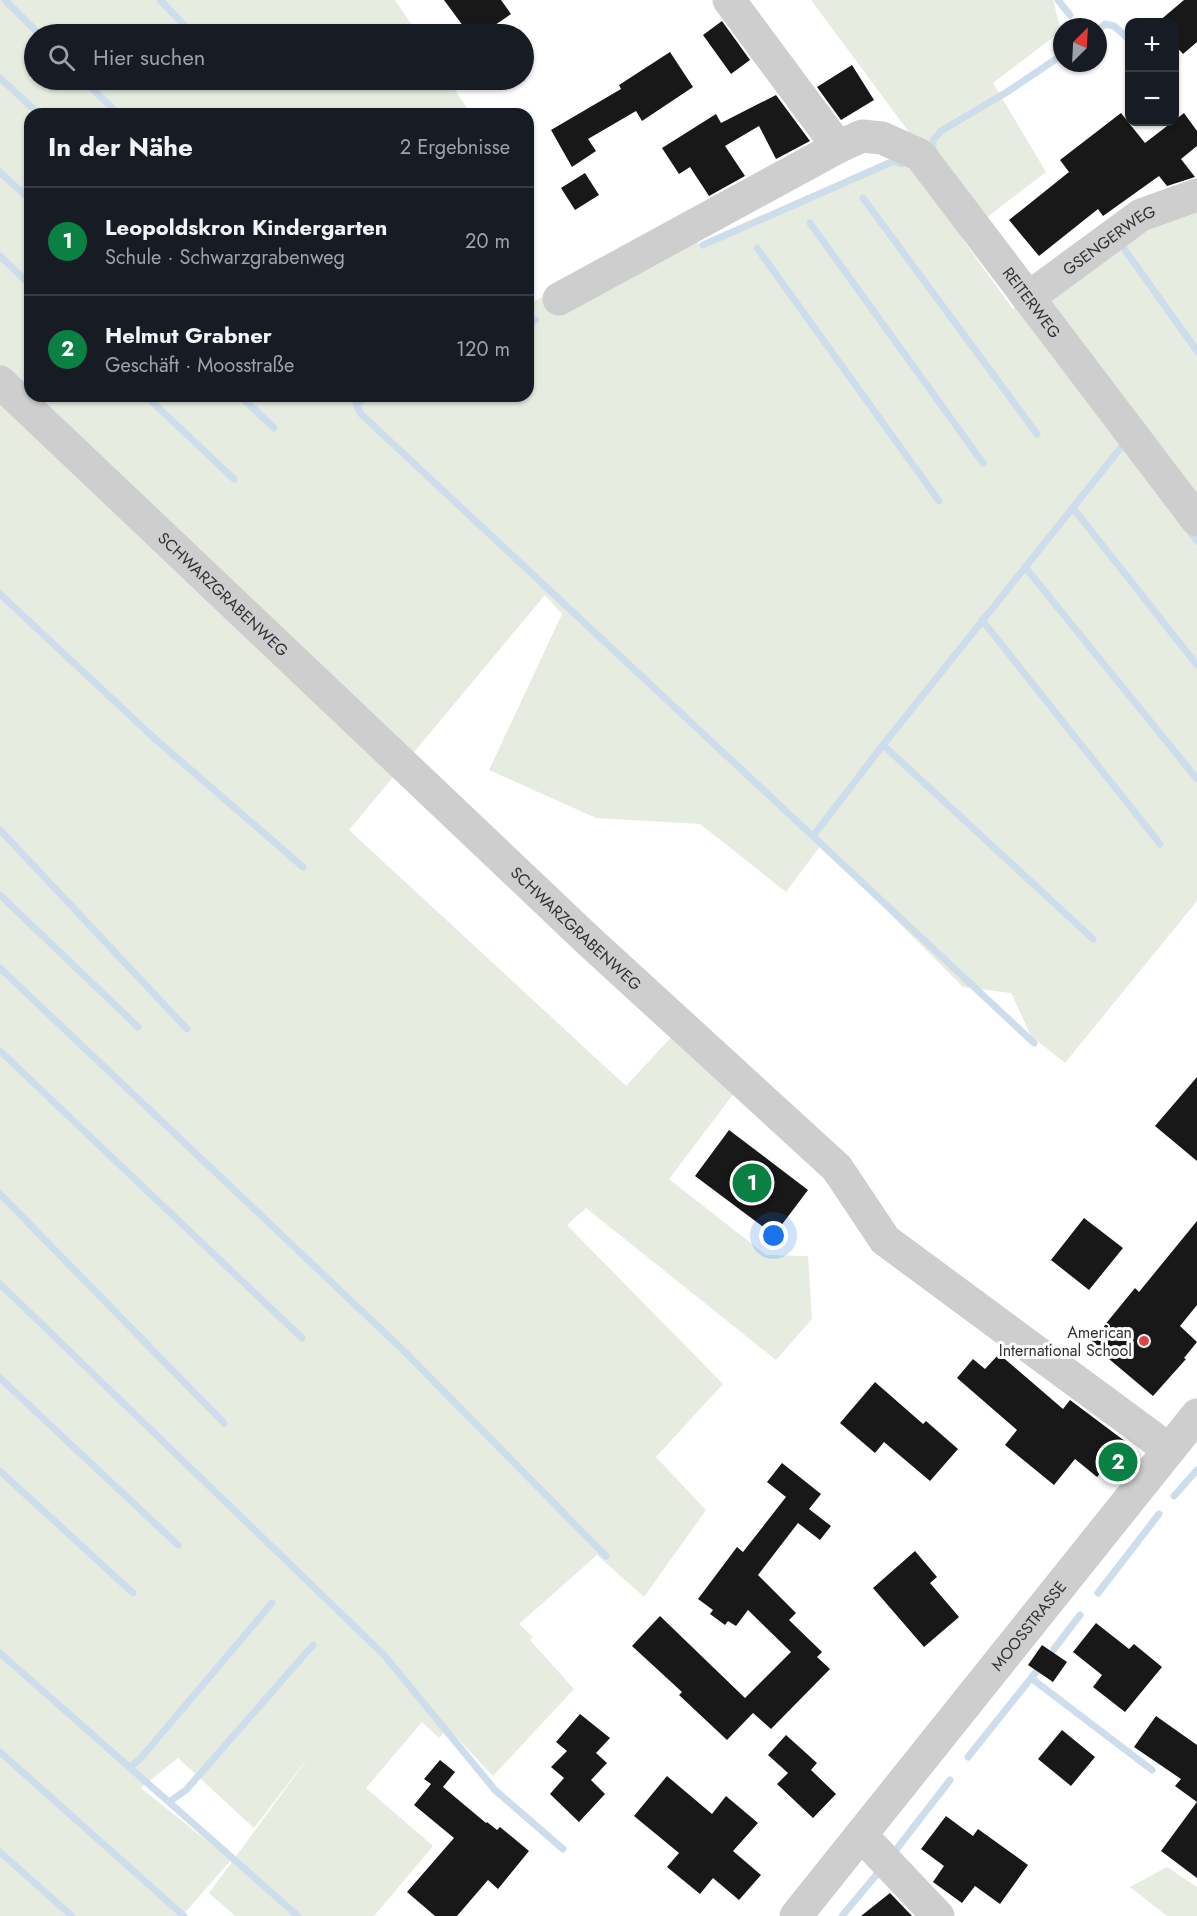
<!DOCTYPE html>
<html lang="de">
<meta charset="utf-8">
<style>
:root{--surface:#171b24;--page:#242831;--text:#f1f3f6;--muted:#9ea1a6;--line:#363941;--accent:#0b8043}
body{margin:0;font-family:Jost,sans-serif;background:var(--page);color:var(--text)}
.controls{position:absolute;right:18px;top:18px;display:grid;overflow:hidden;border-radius:12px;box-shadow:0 2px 4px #0004}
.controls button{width:54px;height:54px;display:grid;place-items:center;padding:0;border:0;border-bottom:2px solid var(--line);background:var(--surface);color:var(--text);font:30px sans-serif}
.compass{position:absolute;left:1053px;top:18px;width:54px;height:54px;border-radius:50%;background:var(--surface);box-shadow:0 2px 4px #0004;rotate:24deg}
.you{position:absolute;left:774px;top:1236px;width:21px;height:21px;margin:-15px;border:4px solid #fff;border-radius:50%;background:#1a73e8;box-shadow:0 0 0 9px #1a73e833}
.badge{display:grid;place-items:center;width:39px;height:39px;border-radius:50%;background:var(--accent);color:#fff;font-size:20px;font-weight:700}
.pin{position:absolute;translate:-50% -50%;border:3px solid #fff;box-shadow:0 2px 6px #0006}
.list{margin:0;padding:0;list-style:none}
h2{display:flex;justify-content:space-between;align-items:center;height:78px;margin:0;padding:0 24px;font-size:26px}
h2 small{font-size:20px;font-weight:400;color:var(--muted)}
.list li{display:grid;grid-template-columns:39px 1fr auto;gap:18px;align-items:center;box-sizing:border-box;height:108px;padding:0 24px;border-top:2px solid var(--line)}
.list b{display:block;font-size:22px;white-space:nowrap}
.list p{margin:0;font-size:20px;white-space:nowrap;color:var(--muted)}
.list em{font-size:20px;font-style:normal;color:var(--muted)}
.icon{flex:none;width:33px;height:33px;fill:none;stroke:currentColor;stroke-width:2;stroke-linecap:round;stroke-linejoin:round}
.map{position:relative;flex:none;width:1197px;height:1916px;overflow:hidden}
.search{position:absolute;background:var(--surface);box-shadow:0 2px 4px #0004;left:24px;top:24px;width:510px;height:66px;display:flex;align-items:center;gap:15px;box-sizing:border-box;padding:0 21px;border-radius:33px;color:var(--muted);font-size:22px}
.panel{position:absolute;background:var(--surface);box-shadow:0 2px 4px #0004;left:24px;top:108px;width:510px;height:294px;border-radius:18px}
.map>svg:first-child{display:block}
</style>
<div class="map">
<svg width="1197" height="1916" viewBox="0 0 1197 1916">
<rect width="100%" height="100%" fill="#fff"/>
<path fill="#e6ede0" d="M 0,0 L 395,0 L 418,34 L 34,34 L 34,80 L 448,80 L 471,114 L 30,114 L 30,396 L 528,396 L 528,304 L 560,289 L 681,219 L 699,244 L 896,156 L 917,143 L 811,0 L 1053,0 L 1061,31 L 993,83 L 1046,172 L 961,237 L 1013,309 L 1154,221 L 1197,202 L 1197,901 L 1065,1063 L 1031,1036 L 1011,993 L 963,987 L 821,845 L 786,892 L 700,824 L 596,818 L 489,770 L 562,614 L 545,595 L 349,830 L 626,1086 L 676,1032 L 738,1088 L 669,1179 L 766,1255 L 808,1256 L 812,1319 L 776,1360 L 586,1208 L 567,1225 L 723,1384 L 656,1457 L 706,1510 L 644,1597 L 597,1555 L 519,1624 L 533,1637 L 530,1640 L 574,1689 L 493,1776 L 448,1728 L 439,1738 L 422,1722 L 366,1788 L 433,1846 L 374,1916 L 235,1916 L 209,1893 L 314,1750 L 254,1828 L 178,1758 L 141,1788 L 231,1860 L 182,1916 L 0,1916 Z
M 1167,1867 L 1197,1887 L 1197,1916 L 1167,1916 L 1130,1887 Z"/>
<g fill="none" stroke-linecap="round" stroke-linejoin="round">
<path stroke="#ceddeb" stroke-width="7" d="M 5,0 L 39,34
M 160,0 L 193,34
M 1058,0 L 1070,15
M 1098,30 L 1105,24 L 1114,26 L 1130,40
M 0,78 L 39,114
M 84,80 L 118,114
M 933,151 L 933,140 L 941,131 L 1007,92 L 1062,55
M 0,172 L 30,200
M 863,198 L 1037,434
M 810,223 L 983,463
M 703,245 L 894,161 L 901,164
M 757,248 L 939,501
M 1125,250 L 1197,351
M 0,256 L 30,285
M 528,324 L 536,320
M 146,396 L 234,479
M 240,396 L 274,428
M 370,396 L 356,404 L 361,414 L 1034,1043
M 1073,508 L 1197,665
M 1188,529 L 1197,541
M 1025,567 L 1197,779
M 0,594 L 154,738 L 303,867
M 982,620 L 1160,844
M 883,745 L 1093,939
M 0,830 L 187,1029
M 813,836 L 883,745 L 1123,445
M 0,895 L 138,1027
M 0,968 L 404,1351 L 606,1556
M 0,1051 L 302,1338
M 0,1194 L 224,1423
M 0,1284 L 384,1655 L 495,1790 L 563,1849
M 0,1378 L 178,1545
M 0,1471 L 133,1593
M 1174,1496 L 1197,1470
M 1098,1593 L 1159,1514
M 1054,1649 L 1080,1615
M 0,1653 L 298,1916
M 1031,1678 L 1152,1770
M 0,1752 L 184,1916
M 968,1757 L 1036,1672
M 130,1767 L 140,1759 L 272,1603
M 169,1802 L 186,1790 L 313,1645
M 0,1852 L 72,1916
M 892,1855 L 950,1780
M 842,1916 L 877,1874"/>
</g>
<path fill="#181818" d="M 444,0 L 501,0 L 511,14 L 482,34 L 469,34 Z
M 1184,0 L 1197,0 L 1197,42 L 1183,54 L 1174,44 L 1174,22 L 1158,22 Z
M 722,21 L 750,60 L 731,74 L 703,35 Z
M 670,52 L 693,87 L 642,121 L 636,111 L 588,139 L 596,151 L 572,167 L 551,130 L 621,89 L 619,85 Z
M 852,65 L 874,100 L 841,120 L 817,87 Z
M 776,95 L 810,141 L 776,159 L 759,126 L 725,146 L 745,176 L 709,196 L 690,167 L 679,174 L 662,148 L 716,114 L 721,123 Z
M 1121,113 L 1145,143 L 1184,113 L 1197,131 L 1197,146 L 1181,159 L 1195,177 L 1167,186 L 1159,176 L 1103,216 L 1098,209 L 1039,256 L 1009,220 L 1069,172 L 1060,160 Z
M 585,173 L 599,195 L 575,210 L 561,188 Z
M 1197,1077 L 1197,1161 L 1155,1126 Z
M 729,1130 L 808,1190 L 774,1235 L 695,1176 Z
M 1084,1218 L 1123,1248 L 1089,1290 L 1051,1260 Z
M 1197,1221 L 1197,1305 L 1180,1326 L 1197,1342 L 1184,1358 L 1186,1359 L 1153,1396 L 1090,1343 L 1135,1288 L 1139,1292 Z
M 999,1354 L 1063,1409 L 1070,1400 L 1126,1442 L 1097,1477 L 1075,1459 L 1054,1485 L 1005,1445 L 1017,1430 L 957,1378 L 973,1359 L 985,1369 Z
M 875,1382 L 923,1424 L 926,1421 L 958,1449 L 930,1481 L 884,1442 L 875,1453 L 840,1423 Z
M 782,1463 L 821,1494 L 809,1509 L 831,1526 L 820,1540 L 798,1523 L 758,1575 L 796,1613 L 789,1620 L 822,1652 L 817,1657 L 830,1669 L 771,1729 L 753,1713 L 727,1740 L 679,1695 L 682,1692 L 632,1646 L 660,1616 L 745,1698 L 791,1652 L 748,1610 L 736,1626 L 728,1621 L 725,1625 L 710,1614 L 713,1610 L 698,1599 L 737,1547 L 743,1552 L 786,1497 L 767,1482 Z
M 915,1551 L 937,1577 L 930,1583 L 959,1617 L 924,1647 L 873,1588 Z
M 1096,1623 L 1129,1649 L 1134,1644 L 1162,1667 L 1125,1712 L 1093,1687 L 1102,1675 L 1073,1652 Z
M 1042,1645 L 1067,1662 L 1053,1682 L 1028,1665 Z
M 580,1714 L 610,1738 L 596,1753 L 607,1763 L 591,1780 L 605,1794 L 579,1822 L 550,1794 L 564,1778 L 551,1767 L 567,1751 L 556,1742 Z
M 1156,1716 L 1197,1745 L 1197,1802 L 1175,1786 L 1181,1779 L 1134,1747 Z
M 1062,1730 L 1095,1757 L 1071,1786 L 1038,1759 Z
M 786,1735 L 817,1763 L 811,1770 L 836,1794 L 813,1818 L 777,1784 L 788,1773 L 768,1755 Z
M 440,1760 L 455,1772 L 443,1787 L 486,1823 L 487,1822 L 497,1830 L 500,1827 L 529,1851 L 498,1889 L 488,1880 L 457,1916 L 435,1916 L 407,1892 L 454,1838 L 414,1805 L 431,1784 L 424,1779 Z
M 667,1776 L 712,1814 L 726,1796 L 758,1823 L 733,1851 L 761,1875 L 739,1900 L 713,1878 L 700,1894 L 667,1867 L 679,1853 L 634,1816 Z
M 1197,1802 L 1197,1878 L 1161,1851 Z
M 946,1816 L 973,1836 L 978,1829 L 1028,1865 L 1000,1904 L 975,1886 L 962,1903 L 933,1882 L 944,1866 L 921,1849 Z
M 890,1893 L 912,1916 L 861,1916 Z"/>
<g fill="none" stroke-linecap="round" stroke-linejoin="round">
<g stroke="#cecece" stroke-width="33">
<path d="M 729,0 L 838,147"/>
<path id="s1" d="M 1028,298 L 1141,215 L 1197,195"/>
<path id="s2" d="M 559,299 L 838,147 L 862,136 L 882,138 L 920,155 L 1197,520"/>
<path id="s3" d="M 0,382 L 589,941 L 837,1168 L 885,1240 L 1152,1437 L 1168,1451"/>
<path d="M 861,1835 L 938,1916"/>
<path id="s4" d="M 796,1916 L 1197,1415"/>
</g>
</g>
<circle fill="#dc4640" stroke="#fff" stroke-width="2" cx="1144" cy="1341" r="6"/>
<g text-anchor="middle" stroke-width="6" stroke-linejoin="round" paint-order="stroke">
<g font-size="16" fill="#313131" stroke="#fff">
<text dy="6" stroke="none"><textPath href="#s1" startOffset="100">GSENGERWEG</textPath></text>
<text dy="6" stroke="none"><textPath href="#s2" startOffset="591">REITERWEG</textPath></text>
<text dy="6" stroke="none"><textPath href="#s3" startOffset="308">SCHWARZGRABENWEG</textPath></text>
<text dy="6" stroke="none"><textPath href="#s3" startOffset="794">SCHWARZGRABENWEG</textPath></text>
<text dy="6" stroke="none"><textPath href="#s4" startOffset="372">MOOSSTRASSE</textPath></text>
</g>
<g font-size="16" fill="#313131" stroke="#fff" text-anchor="end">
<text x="1132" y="1338">American<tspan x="1132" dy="18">International School</tspan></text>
</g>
</g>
</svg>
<div class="controls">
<button>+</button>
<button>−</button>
</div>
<svg class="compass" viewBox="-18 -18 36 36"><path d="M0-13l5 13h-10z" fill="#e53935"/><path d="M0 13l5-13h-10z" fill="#9ea1a6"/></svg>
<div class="you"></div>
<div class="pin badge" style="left:752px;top:1183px">1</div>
<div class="pin badge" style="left:1118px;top:1462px">2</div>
<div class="search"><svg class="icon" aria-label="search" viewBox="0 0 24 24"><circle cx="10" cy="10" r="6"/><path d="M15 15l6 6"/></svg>Hier suchen</div>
<section class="panel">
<h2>In der Nähe<small>2 Ergebnisse</small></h2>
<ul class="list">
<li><span class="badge">1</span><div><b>Leopoldskron Kindergarten</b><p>Schule · Schwarzgrabenweg</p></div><em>20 m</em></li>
<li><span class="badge">2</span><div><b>Helmut Grabner</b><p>Geschäft · Moosstraße</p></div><em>120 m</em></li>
</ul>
</section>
</div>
